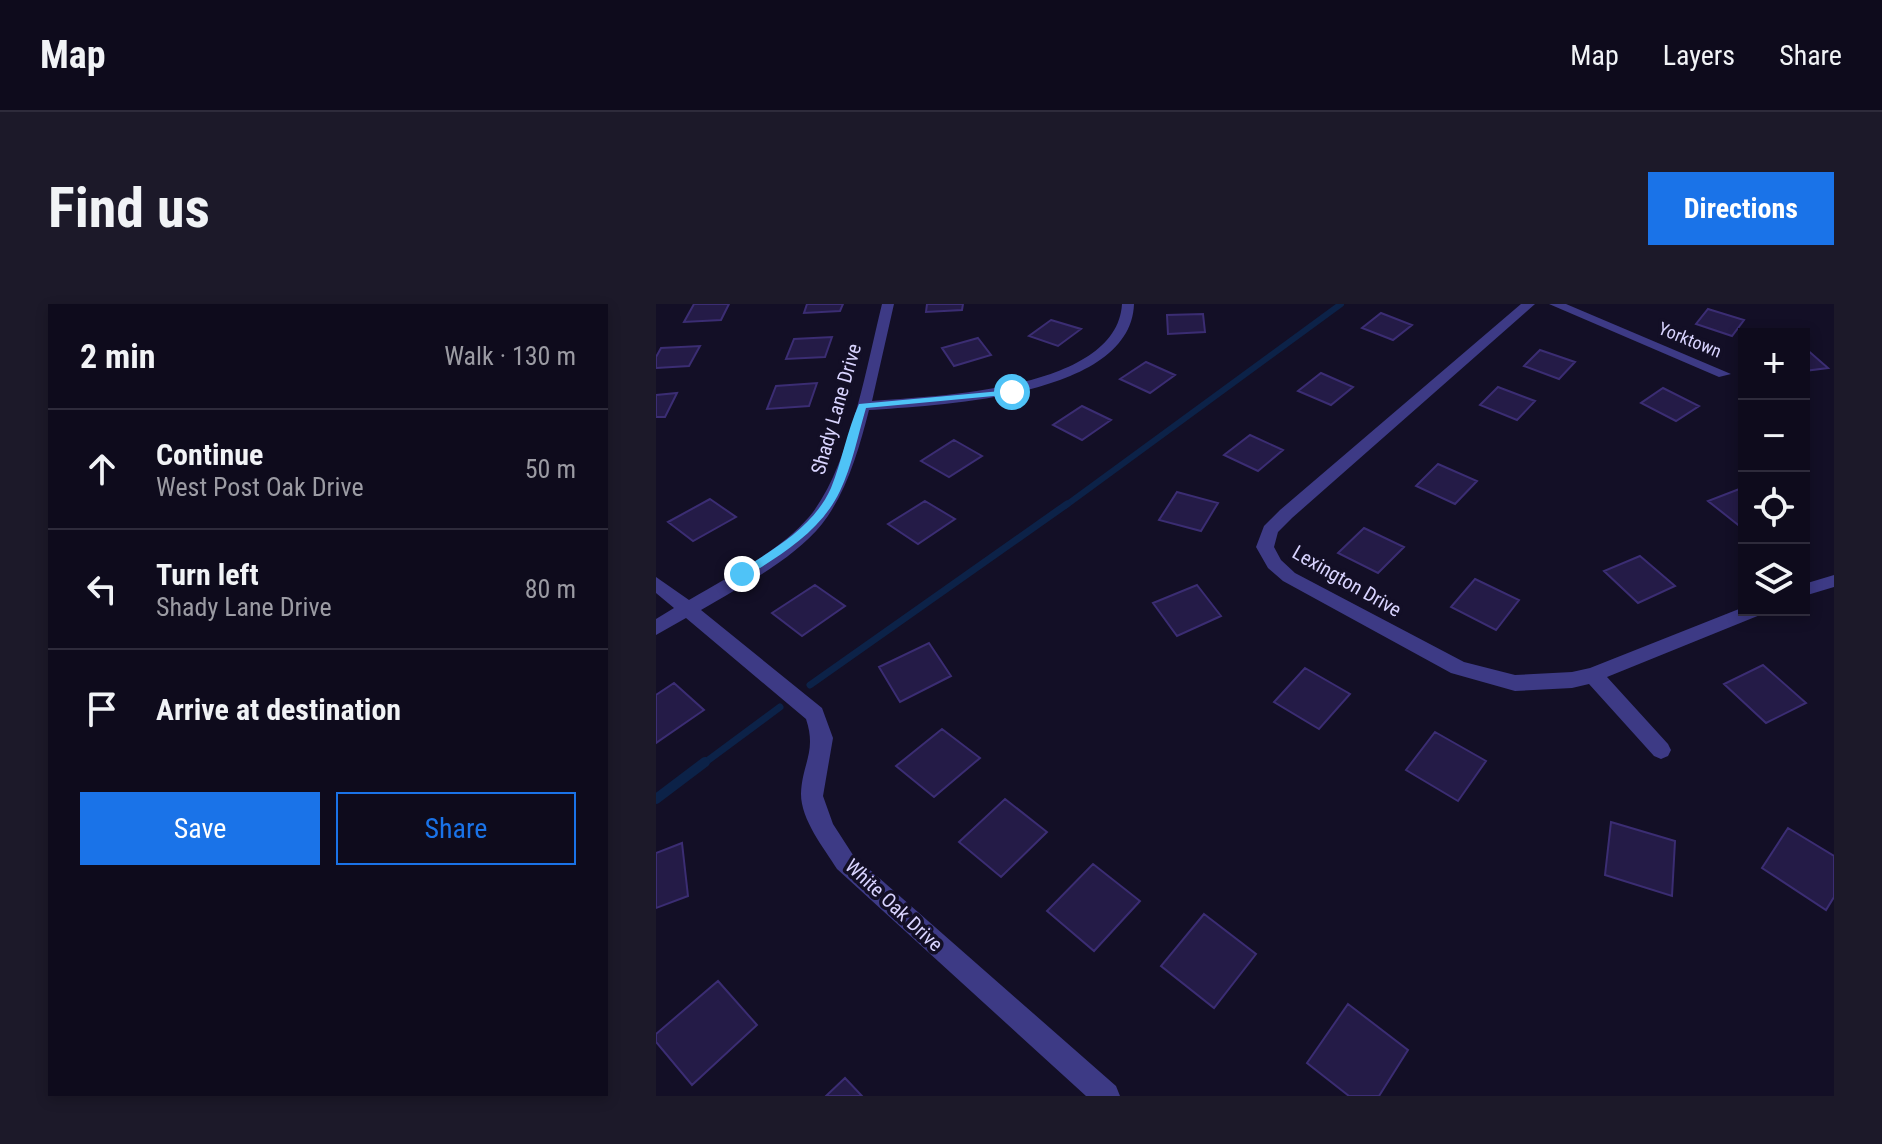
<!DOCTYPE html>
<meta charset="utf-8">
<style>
:root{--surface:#0e0b1c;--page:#1c1929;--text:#f1f3f6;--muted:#9b9ba3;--line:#2e2b3b;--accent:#1a73e8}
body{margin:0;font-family:"Roboto Condensed",sans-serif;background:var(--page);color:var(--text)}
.controls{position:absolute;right:24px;top:24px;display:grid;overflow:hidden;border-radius:0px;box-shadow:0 4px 12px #0003}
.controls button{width:72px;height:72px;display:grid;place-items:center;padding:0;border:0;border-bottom:2px solid var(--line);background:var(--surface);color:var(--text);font:40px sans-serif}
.stop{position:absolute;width:24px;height:24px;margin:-18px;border:6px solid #4fc3f7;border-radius:50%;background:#fff}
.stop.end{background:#4fc3f7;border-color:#fff;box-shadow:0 2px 8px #0008}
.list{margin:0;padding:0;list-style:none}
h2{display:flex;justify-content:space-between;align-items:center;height:104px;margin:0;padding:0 32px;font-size:34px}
h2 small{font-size:26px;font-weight:400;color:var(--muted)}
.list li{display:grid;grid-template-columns:52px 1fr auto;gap:24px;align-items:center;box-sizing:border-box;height:120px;padding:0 32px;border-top:2px solid var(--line)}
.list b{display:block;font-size:30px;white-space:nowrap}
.list p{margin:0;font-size:26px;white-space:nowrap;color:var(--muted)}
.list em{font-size:26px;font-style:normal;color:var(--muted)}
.actions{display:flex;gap:16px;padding:24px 32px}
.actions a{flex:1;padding:18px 0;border:2px solid var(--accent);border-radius:0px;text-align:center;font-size:28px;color:var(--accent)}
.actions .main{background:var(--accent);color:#fff}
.icon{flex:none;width:44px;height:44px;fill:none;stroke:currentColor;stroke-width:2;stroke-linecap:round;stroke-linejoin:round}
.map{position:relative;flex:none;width:1178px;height:792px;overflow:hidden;border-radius:0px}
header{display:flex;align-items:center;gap:48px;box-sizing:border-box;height:112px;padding:0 40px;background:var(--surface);border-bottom:2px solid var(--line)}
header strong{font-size:38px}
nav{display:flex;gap:44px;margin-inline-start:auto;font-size:28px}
.intro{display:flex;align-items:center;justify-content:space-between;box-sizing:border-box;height:192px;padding:0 48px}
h1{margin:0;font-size:56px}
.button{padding:20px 36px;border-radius:0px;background:var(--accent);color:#fff;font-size:28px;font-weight:700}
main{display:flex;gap:48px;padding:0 48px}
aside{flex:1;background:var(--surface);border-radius:0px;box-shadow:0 4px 12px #0003}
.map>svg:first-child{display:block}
</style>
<header>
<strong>Map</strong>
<nav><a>Map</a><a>Layers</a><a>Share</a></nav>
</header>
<div class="intro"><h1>Find us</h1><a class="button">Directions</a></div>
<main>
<aside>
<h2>2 min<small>Walk · 130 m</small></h2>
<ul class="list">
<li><svg class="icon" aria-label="ahead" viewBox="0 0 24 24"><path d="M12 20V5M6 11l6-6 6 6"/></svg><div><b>Continue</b><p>West Post Oak Drive</p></div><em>50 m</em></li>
<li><svg class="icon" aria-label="left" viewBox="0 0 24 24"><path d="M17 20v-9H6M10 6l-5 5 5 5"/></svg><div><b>Turn left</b><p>Shady Lane Drive</p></div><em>80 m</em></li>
<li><svg class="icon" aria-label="arrive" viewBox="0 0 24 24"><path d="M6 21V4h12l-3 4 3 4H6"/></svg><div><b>Arrive at destination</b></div></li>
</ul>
<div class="actions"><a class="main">Save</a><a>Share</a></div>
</aside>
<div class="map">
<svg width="1178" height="792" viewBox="0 0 1178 792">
<rect width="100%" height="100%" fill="#130f26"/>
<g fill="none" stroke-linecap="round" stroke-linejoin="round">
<path stroke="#0c2248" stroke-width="6" d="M 409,202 L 685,0"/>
<path stroke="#0c2248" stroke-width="7" d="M 154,381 L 411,200
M 47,460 L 124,403"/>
<path stroke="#0c2248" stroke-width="10" d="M 0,495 L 49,458"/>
</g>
<path fill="#241b47" stroke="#3b2d73" stroke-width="2" d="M 38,0 L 73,0 L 65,16 L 28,18 Z
M 151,0 L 187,0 L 184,7 L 148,9 Z
M 271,0 L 307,0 L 306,6 L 270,8 Z
M 1052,5 L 1088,16 L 1076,32 L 1040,20 Z
M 725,9 L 756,21 L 737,36 L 706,24 Z
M 547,10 L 549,28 L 512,30 L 511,11 Z
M 395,16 L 425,25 L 402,42 L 373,32 Z
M 176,33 L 169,53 L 130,55 L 138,35 Z
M 322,34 L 335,51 L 298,62 L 286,44 Z
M 44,42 L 33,62 L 0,64 L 0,53 L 5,44 Z
M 1148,44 L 1149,44 L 1172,64 L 1148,67 Z
M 884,46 L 919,58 L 903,75 L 868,62 Z
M 490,58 L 519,71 L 494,89 L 464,75 Z
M 665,69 L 697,83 L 675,101 L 642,87 Z
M 161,79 L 153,102 L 111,105 L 120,82 Z
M 842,83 L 879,97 L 861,116 L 824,101 Z
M 1007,84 L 1043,102 L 1020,117 L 985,99 Z
M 21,89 L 9,113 L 0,113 L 0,91 Z
M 426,102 L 455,116 L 426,136 L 397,121 Z
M 594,131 L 627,146 L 602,167 L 568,151 Z
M 298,136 L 326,152 L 293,173 L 265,157 Z
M 782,160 L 821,177 L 799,200 L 760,182 Z
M 1086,184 L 1088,186 L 1086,224 L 1052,197 Z
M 521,188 L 562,199 L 545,227 L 503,216 Z
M 54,195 L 80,213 L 37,237 L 12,218 Z
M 269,197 L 299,215 L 262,240 L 232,220 Z
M 708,224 L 748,243 L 722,269 L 682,249 Z
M 984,252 L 1019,282 L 982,299 L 948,267 Z
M 819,275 L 863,296 L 840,326 L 795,303 Z
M 159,281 L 189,302 L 146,332 L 116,309 Z
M 541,281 L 565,312 L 521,332 L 497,299 Z
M 273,339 L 295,372 L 244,398 L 223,363 Z
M 1107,361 L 1150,399 L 1110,419 L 1068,380 Z
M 649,364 L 694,390 L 663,425 L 618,398 Z
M 18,379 L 48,406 L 0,439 L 0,391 Z
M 286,425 L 324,454 L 278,493 L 240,462 Z
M 779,428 L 830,457 L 802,497 L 750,466 Z
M 349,495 L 391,528 L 345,573 L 303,538 Z
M 955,518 L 1019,537 L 1016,592 L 949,571 Z
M 1132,524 L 1178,552 L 1178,593 L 1170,606 L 1106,564 Z
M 26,539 L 32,592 L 0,604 L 0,549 Z
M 437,560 L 484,597 L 438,647 L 391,607 Z
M 548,610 L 600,650 L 558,704 L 505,662 Z
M 62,677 L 101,721 L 36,781 L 0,738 L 0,730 Z
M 692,700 L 752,746 L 723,792 L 693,792 L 651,759 Z
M 189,774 L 206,792 L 170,792 Z"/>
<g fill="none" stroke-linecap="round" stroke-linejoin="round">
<path fill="#3d3a85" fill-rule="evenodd" d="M 226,0 L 238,0 L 216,97 C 278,92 461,87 466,0 L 478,0 C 475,94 280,101 213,106 C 203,145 191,188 166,220 C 136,257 85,282 45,306 L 166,404 L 177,434 L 167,492 L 177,520 L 197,551 L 460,782 L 464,792 L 430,792 L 181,565 C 168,544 145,516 145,490 C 146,459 161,448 150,415 L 30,314 L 0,331 L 0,315 L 18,304 L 0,289 L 0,273 L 33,296 C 73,272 122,249 153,213 C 193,166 211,60 226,0 Z
M 865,0 L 879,0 L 636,214 L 622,228 L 618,243 L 625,256 L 639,269 L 808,358 L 859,371 L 916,368 L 934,364 L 1088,303 L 1088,306 L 1107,306 L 1104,311 L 951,373 L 1012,440 L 1015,446 L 1012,452 L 1005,455 L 998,452 L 933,380 L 916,384 L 859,387 L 795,369 L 627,277 L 612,264 L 600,243 L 608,222 L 624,206 Z
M 893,0 L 910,0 L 1075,70 L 1063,73 Z
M 1178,271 L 1178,283 L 1148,292 L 1148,280 Z"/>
</g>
<path fill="#4fc3f7" d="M 356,86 L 359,90 L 210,104 C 202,131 196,162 184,187 C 165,227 126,250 90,273 L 82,273 L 82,268 C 116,246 158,223 175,184 C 186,157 191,127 203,100 Z"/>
<g text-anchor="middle" stroke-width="7" stroke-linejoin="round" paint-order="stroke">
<g font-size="18" fill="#d9d4ff" stroke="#130f26">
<text transform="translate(1034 36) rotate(22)" y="6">Yorktown</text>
</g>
<g font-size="20" fill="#d9d4ff" stroke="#130f26">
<text transform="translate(180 105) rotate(-74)" y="7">Shady Lane Drive</text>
<text transform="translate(691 277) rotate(30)" y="7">Lexington Drive</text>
<text transform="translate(238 601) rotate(43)" y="7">White Oak Drive</text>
</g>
</g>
</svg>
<div class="controls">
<button>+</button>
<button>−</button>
<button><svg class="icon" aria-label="locate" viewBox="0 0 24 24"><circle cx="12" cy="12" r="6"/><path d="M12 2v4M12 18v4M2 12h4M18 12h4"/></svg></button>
<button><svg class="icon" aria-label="layers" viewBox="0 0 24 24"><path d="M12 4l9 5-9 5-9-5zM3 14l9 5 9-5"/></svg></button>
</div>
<div class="stop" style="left:356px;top:88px"></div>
<div class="stop end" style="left:86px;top:270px"></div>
</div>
</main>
